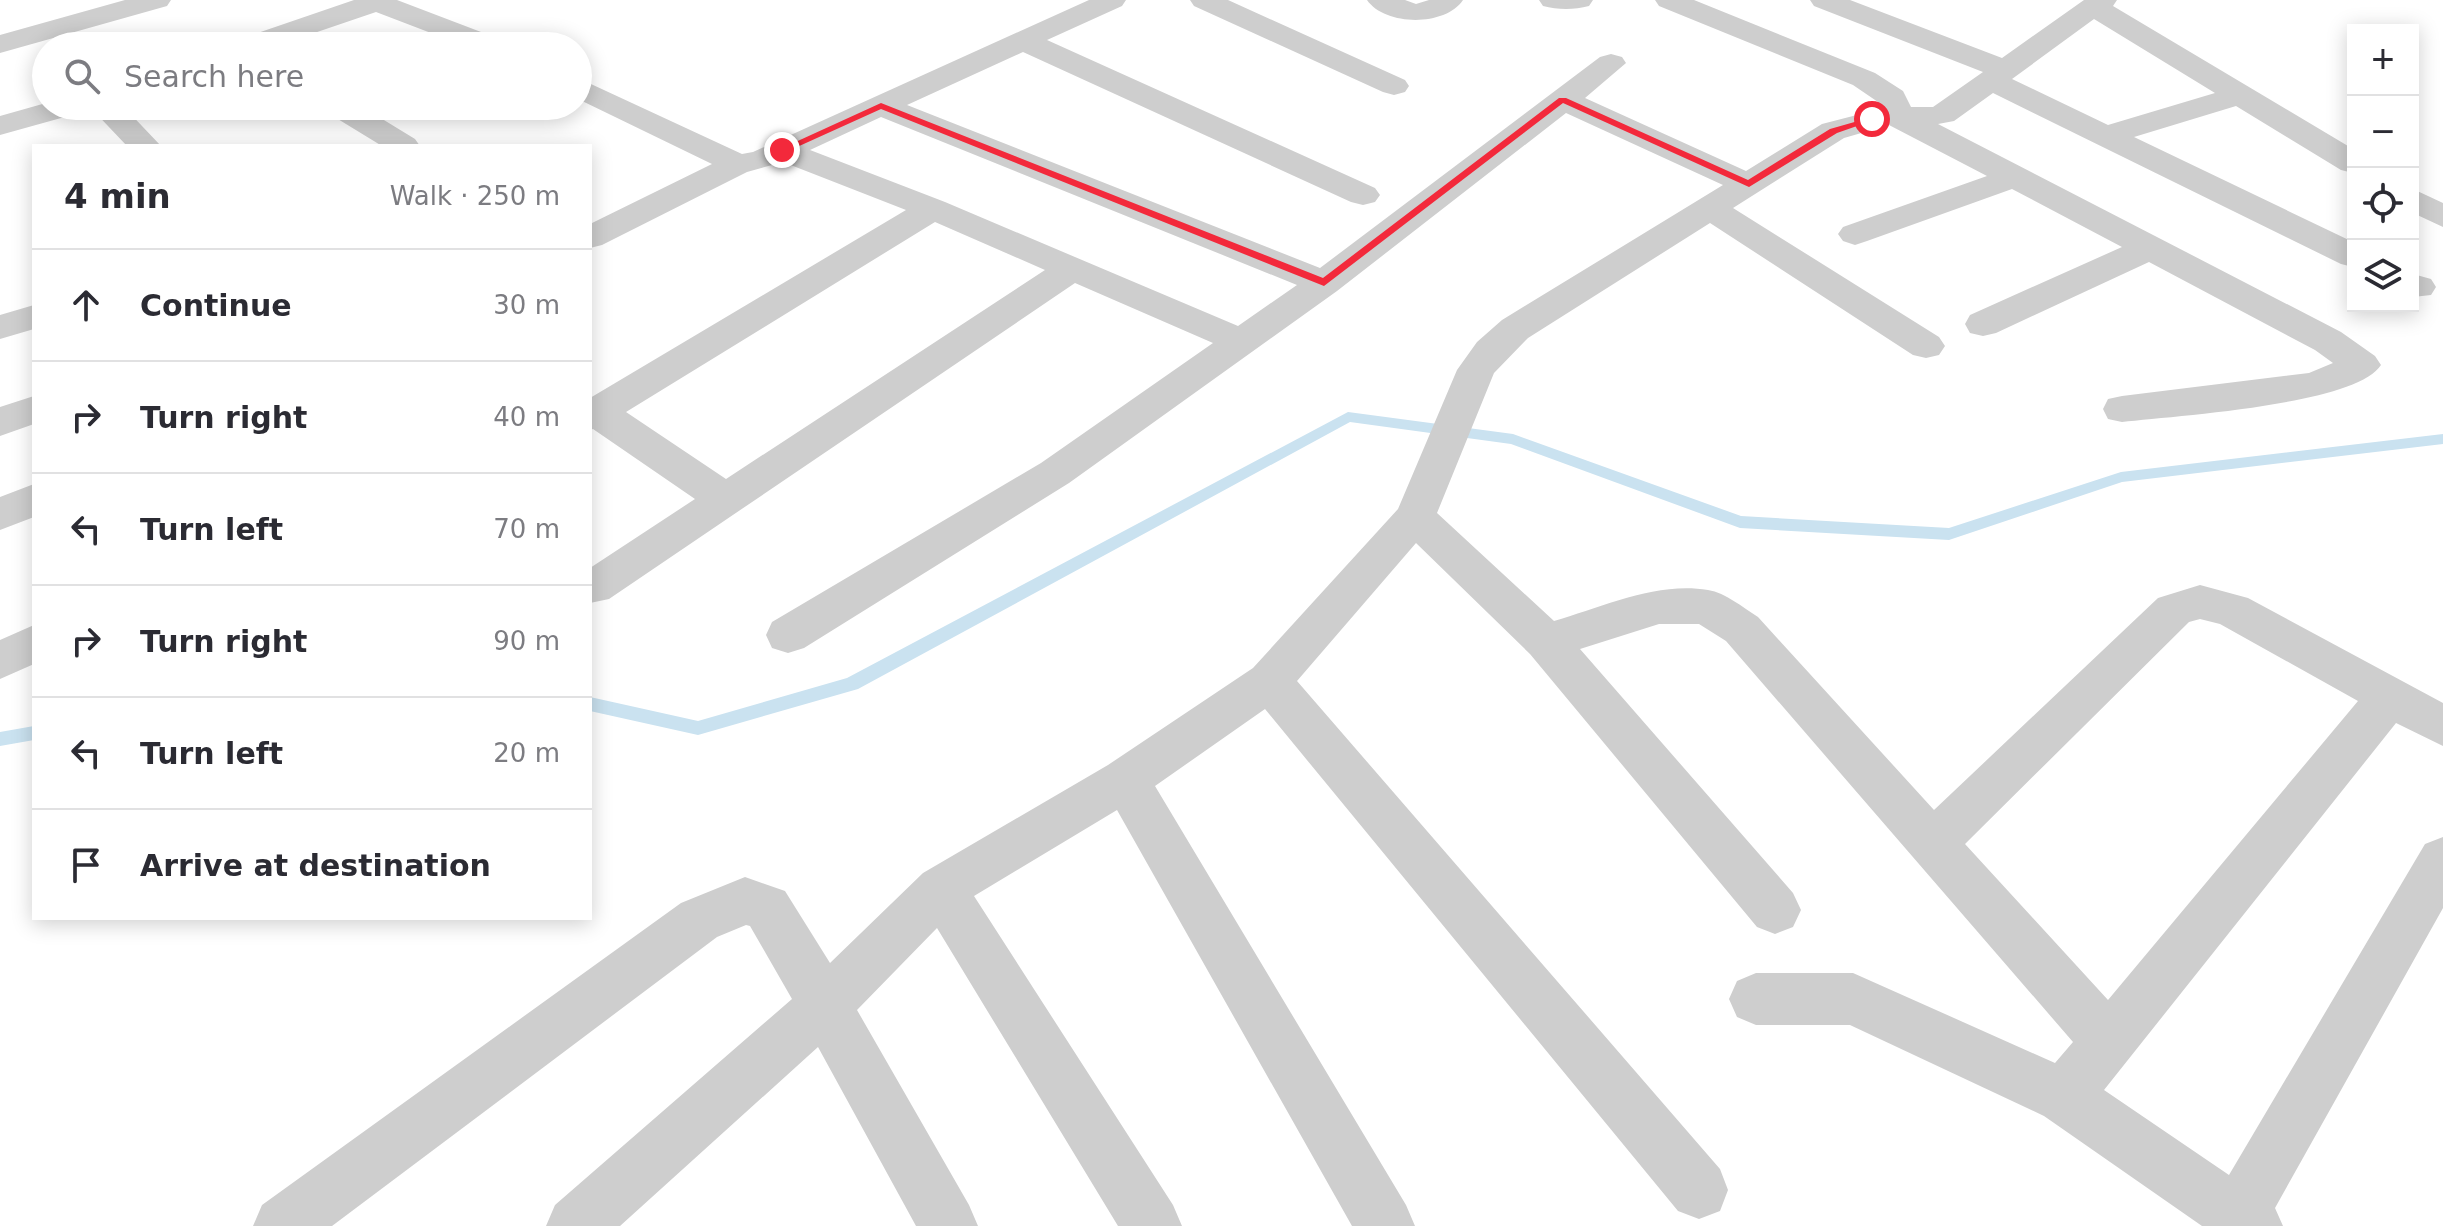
<!DOCTYPE html>
<meta charset="utf-8">
<style>
:root{--surface:#fff;--page:#f2f2f3;--text:#2b2b33;--muted:#7c7c81;--line:#e1e1e2}
body{margin:0;font-family:"DejaVu Sans",sans-serif;background:var(--page);color:var(--text)}
.controls{position:absolute;right:24px;top:24px;display:grid;overflow:hidden;border-radius:0px;box-shadow:0 4px 20px #0003}
.controls button{width:72px;height:72px;display:grid;place-items:center;padding:0;border:0;border-bottom:2px solid var(--line);background:var(--surface);color:var(--text);font:40px sans-serif}
.stop{position:absolute;width:24px;height:24px;margin:-18px;border:6px solid #f3293b;border-radius:50%;background:#fff}
.stop.end{background:#f3293b;border-color:#fff;box-shadow:0 2px 8px #0008}
.list{margin:0;padding:0;list-style:none}
h2{display:flex;justify-content:space-between;align-items:center;height:104px;margin:0;padding:0 32px;font-size:34px}
h2 small{font-size:26px;font-weight:400;color:var(--muted)}
.list li{display:grid;grid-template-columns:52px 1fr auto;gap:24px;align-items:center;box-sizing:border-box;height:112px;padding:0 32px;border-top:2px solid var(--line)}
.list b{display:block;font-size:30px;white-space:nowrap}
.list em{font-size:26px;font-style:normal;color:var(--muted)}
.icon{flex:none;width:44px;height:44px;fill:none;stroke:currentColor;stroke-width:2;stroke-linecap:round;stroke-linejoin:round}
.map{position:relative;flex:none;width:2443px;height:1226px;overflow:hidden}
.search{position:absolute;background:var(--surface);box-shadow:0 4px 20px #0003;left:32px;top:32px;width:560px;height:88px;display:flex;align-items:center;gap:20px;box-sizing:border-box;padding:0 28px;border-radius:44px;color:var(--muted);font-size:30px}
.panel{position:absolute;background:var(--surface);box-shadow:0 4px 20px #0003;left:32px;top:144px;width:560px;height:776px;border-radius:0px}
.map>svg:first-child{display:block}
</style>
<div class="map">
<svg width="2443" height="1226" viewBox="0 0 2443 1226">
<rect width="100%" height="100%" fill="#fff"/>
<g fill="none" stroke-linecap="round" stroke-linejoin="round">
<path fill="#cae2f0" fill-rule="evenodd" d="M 1348,412 L 1513,434 L 1741,516 L 1949,528 L 2121,472 L 2443,434 L 2443,444 L 2122,482 L 1949,540 L 1740,528 L 1511,444 L 1350,422 L 858,689 L 698,735 L 590,711 L 590,697 L 698,721 L 847,678 Z
M 34,726 L 34,740 L 0,746 L 0,732 Z"/>
<path fill="#cecece" fill-rule="evenodd" d="M 125,0 L 171,0 L 167,6 L 0,53 L 0,35 Z
M 354,0 L 397,0 L 502,40 L 507,46 L 465,46 L 376,12 L 276,46 L 232,46 L 237,40 Z
M 1089,0 L 1126,0 L 1122,6 L 1047,40 L 1375,188 L 1380,195 L 1375,202 L 1363,205 L 1351,202 L 1023,52 L 907,105 L 1320,268 L 1600,57 L 1611,54 L 1622,57 L 1626,63 L 1585,98 L 1746,171 L 1822,124 L 1880,109 L 1878,102 L 1853,85 L 1659,6 L 1655,0 L 1694,0 L 1875,73 L 1903,91 L 1911,107 L 1933,107 L 1983,72 L 1814,6 L 1810,0 L 1850,0 L 2002,58 L 2084,0 L 2117,0 L 2113,6 L 2353,149 L 2353,173 L 2341,170 L 2236,106 L 2134,137 L 2353,242 L 2353,267 L 2341,264 L 1993,93 L 1954,121 L 1938,124 L 2341,332 L 2375,356 L 2381,365 C 2356,405 2173,416 2122,422 L 2108,419 L 2103,409 L 2108,399 L 2122,396 L 2309,373 L 2333,363 L 2315,350 L 2149,262 L 1996,333 L 1983,336 L 1970,333 L 1965,324 L 1970,315 L 2122,247 L 2012,189 L 1867,241 L 1855,245 L 1843,241 L 1838,234 L 1843,227 L 1987,176 L 1889,125 L 1844,138 L 1733,208 L 1939,337 L 1945,346 L 1939,355 L 1926,358 L 1913,355 L 1710,223 L 1528,338 L 1494,373 L 1437,513 L 1554,621 C 1602,607 1657,581 1708,590 C 1726,593 1742,607 1758,617 L 1934,810 L 2158,598 L 2200,585 L 2248,598 L 2443,703 L 2443,746 L 2396,723 L 2104,1090 L 2229,1175 L 2425,844 L 2443,837 L 2443,908 L 2275,1208 L 2283,1226 L 2202,1226 L 2044,1116 L 1850,1025 L 1756,1025 L 1737,1017 L 1729,999 L 1737,981 L 1756,973 L 1853,973 L 2055,1063 L 2073,1042 L 1726,641 L 1699,624 L 1659,624 L 1580,649 L 1793,893 L 1801,910 L 1793,927 L 1775,934 L 1757,927 L 1530,654 L 1416,543 L 1297,681 L 1720,1169 L 1728,1190 L 1720,1211 L 1699,1219 L 1678,1211 L 1265,709 L 1155,786 L 1406,1205 L 1415,1226 L 1352,1226 L 1117,810 L 974,896 L 1173,1205 L 1182,1226 L 1118,1226 L 937,928 L 857,1010 L 969,1205 L 978,1226 L 916,1226 L 818,1047 L 620,1226 L 546,1226 L 555,1205 L 792,999 L 750,926 L 746,925 L 717,937 L 332,1226 L 253,1226 L 262,1205 L 681,903 L 745,877 L 785,891 L 830,963 L 923,873 L 1108,765 L 1253,668 L 1398,509 L 1457,370 L 1477,342 L 1502,320 L 1723,185 L 1566,113 L 1337,291 L 1069,483 L 804,648 L 788,653 L 772,648 L 766,635 L 772,622 L 1041,463 L 1213,343 L 1075,283 L 609,599 L 590,603 L 590,568 L 695,499 L 593,429 L 590,430 L 590,398 L 906,210 L 783,162 L 747,172 L 602,245 L 590,248 L 590,224 L 712,164 L 578,99 L 578,78 L 742,154 L 753,152 ZM 2094,19 L 2215,93 L 2108,125 L 2012,79 ZM 881,117 L 1297,285 L 1238,326 L 945,202 L 810,150 ZM 935,222 L 1045,270 L 726,479 L 626,412 ZM 2200,619 L 2220,624 L 2358,701 L 2108,1000 L 1965,844 L 2189,622 Z
M 1190,0 L 1228,0 L 1405,80 L 1409,86 L 1405,92 L 1394,95 L 1383,92 L 1194,6 Z
M 1367,0 L 1405,0 L 1416,4 L 1429,0 L 1463,0 C 1445,27 1385,26 1367,0 Z
M 1539,0 L 1593,0 L 1589,6 C 1574,10 1558,10 1543,6 Z
M 46,103 L 46,106 L 84,106 L 79,113 L 0,135 L 0,116 Z
M 89,106 L 123,106 L 161,146 L 127,146 Z
M 323,106 L 361,106 L 415,139 L 420,146 L 382,146 L 328,113 Z
M 2413,189 L 2443,203 L 2443,227 L 2413,213 Z
M 2413,274 L 2431,279 L 2436,287 L 2431,295 L 2413,297 Z
M 34,305 L 34,329 L 0,339 L 0,315 Z
M 34,396 L 34,424 L 0,436 L 0,407 Z
M 34,484 L 34,517 L 0,530 L 0,497 Z
M 34,625 L 34,664 L 0,679 L 0,640 Z"/>
</g>
<path fill="#f3293b" d="M 1559,98 L 1566,98 L 1748,180 L 1830,129 L 1872,117 L 1877,119 L 1837,133 L 1749,187 L 1563,103 L 1324,286 L 881,109 L 786,152 L 778,150 L 881,103 L 1323,278 Z"/>
</svg>
<div class="controls">
<button>+</button>
<button>−</button>
<button><svg class="icon" aria-label="locate" viewBox="0 0 24 24"><circle cx="12" cy="12" r="6"/><path d="M12 2v4M12 18v4M2 12h4M18 12h4"/></svg></button>
<button><svg class="icon" aria-label="layers" viewBox="0 0 24 24"><path d="M12 4l9 5-9 5-9-5zM3 14l9 5 9-5"/></svg></button>
</div>
<div class="stop" style="left:1872px;top:119px"></div>
<div class="stop end" style="left:782px;top:150px"></div>
<div class="search"><svg class="icon" aria-label="search" viewBox="0 0 24 24"><circle cx="10" cy="10" r="6"/><path d="M15 15l6 6"/></svg>Search here</div>
<section class="panel">
<h2>4 min<small>Walk · 250 m</small></h2>
<ul class="list">
<li><svg class="icon" aria-label="ahead" viewBox="0 0 24 24"><path d="M12 20V5M6 11l6-6 6 6"/></svg><div><b>Continue</b></div><em>30 m</em></li>
<li><svg class="icon" aria-label="right" viewBox="0 0 24 24"><path d="M7 20v-9h11M14 6l5 5-5 5"/></svg><div><b>Turn right</b></div><em>40 m</em></li>
<li><svg class="icon" aria-label="left" viewBox="0 0 24 24"><path d="M17 20v-9H6M10 6l-5 5 5 5"/></svg><div><b>Turn left</b></div><em>70 m</em></li>
<li><svg class="icon" aria-label="right" viewBox="0 0 24 24"><path d="M7 20v-9h11M14 6l5 5-5 5"/></svg><div><b>Turn right</b></div><em>90 m</em></li>
<li><svg class="icon" aria-label="left" viewBox="0 0 24 24"><path d="M17 20v-9H6M10 6l-5 5 5 5"/></svg><div><b>Turn left</b></div><em>20 m</em></li>
<li><svg class="icon" aria-label="arrive" viewBox="0 0 24 24"><path d="M6 21V4h12l-3 4 3 4H6"/></svg><div><b>Arrive at destination</b></div></li>
</ul>
</section>
</div>
